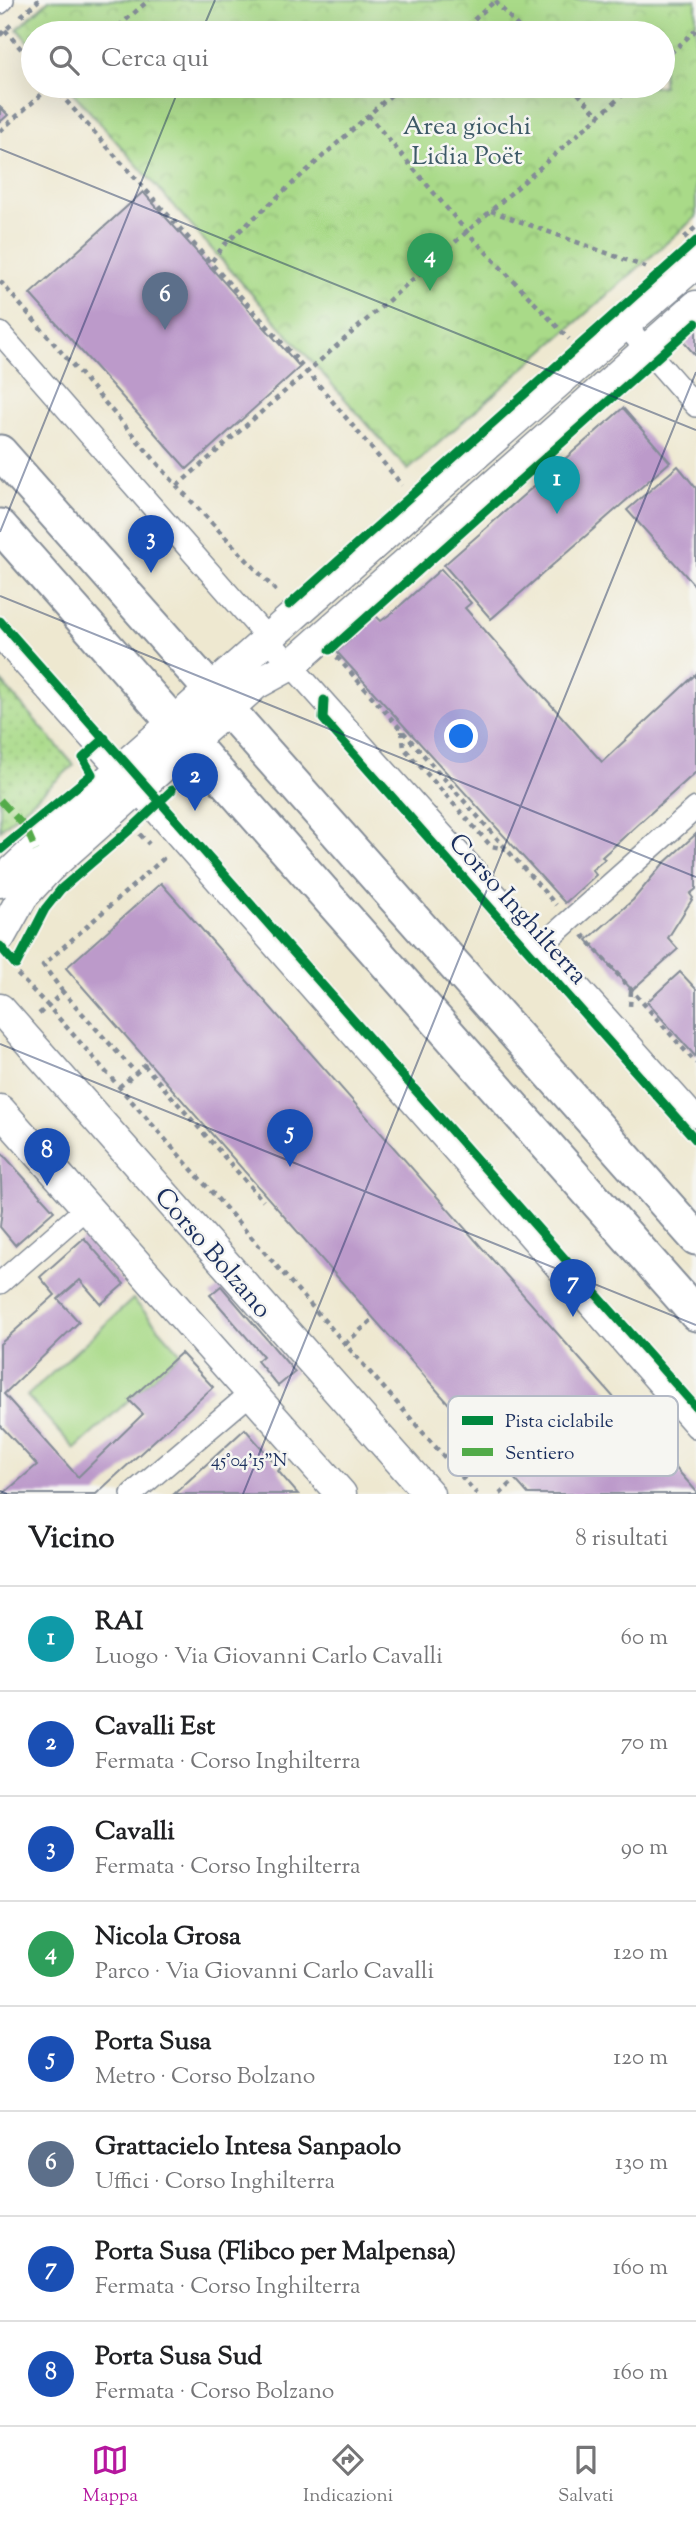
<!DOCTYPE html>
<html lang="it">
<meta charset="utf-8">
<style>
:root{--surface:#fff;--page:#f2f2f2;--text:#202124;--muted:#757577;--line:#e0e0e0;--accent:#b5179e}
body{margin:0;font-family:"Sorts Mill Goudy",serif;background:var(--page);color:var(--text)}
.you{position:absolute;left:462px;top:737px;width:24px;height:24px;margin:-18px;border:5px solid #fff;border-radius:50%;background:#1a73e8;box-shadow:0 0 0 10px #1a73e833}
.badge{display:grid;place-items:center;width:46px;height:46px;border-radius:50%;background:var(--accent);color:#fff;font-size:23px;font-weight:700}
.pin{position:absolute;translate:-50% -58px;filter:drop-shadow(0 2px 4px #0008)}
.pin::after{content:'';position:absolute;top:37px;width:24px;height:21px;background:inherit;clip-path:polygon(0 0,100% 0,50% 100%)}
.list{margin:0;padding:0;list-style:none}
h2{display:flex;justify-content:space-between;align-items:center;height:91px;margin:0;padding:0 28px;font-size:30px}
h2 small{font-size:23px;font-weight:400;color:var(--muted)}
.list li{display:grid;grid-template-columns:46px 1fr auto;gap:21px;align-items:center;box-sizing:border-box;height:105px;padding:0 28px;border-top:2px solid var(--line)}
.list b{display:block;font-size:26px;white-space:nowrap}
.list p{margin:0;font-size:23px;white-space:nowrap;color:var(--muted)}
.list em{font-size:23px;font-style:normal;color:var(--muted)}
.icon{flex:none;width:38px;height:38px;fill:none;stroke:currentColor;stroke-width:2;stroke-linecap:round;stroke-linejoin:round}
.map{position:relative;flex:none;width:696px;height:1494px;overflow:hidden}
.search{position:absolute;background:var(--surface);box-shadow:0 7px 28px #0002;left:21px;right:21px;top:21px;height:77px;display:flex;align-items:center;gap:18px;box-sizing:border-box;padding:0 24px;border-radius:38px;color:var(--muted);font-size:26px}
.sheet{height:931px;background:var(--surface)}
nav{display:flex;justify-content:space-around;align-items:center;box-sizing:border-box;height:98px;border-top:2px solid var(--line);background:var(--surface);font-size:19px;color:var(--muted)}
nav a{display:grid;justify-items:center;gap:4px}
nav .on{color:var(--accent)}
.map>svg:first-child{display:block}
</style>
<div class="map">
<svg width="696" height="1494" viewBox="0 0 696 1494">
<defs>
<pattern id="grass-dots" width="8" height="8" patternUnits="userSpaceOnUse" patternTransform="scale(1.75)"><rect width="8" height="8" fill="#a9da88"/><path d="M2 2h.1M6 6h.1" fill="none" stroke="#91bb78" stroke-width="1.8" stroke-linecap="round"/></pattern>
<pattern id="park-crowns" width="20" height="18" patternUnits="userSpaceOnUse" patternTransform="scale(1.75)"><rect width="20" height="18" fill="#a9da88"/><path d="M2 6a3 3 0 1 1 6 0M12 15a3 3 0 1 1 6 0" fill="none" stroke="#91bb78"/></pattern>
</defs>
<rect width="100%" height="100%" fill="#f6f6f2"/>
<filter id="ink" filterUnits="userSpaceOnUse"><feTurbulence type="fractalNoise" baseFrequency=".0143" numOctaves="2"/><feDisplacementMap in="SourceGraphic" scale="14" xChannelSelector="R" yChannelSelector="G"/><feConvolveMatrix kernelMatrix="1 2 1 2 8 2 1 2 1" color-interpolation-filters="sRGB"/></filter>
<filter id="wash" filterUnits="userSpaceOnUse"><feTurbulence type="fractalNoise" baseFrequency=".00686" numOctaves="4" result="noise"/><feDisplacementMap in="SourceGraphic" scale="28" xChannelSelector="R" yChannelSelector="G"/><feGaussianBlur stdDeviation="1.57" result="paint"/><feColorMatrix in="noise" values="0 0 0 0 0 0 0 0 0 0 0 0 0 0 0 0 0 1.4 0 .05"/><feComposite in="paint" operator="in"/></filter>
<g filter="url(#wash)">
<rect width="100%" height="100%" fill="#eee8d0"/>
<path fill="url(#grass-dots)" stroke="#628473" stroke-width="2" d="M 0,680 L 74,765 L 0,830 Z"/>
<path fill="url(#park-crowns)" stroke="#628473" stroke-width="2" d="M 49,0 L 696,0 L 696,217 L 408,470 L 67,86 L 663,86 L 663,33 L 33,33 L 33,47 L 17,29 Z"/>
<path fill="#a9da88" stroke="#628473" stroke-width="2" d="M 133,1299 L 181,1353 L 75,1449 L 27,1396 Z"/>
<g id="blocks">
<path fill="#bc9aca" d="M 0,107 L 8,115 L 0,122 Z
M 143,192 L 300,367 L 187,469 L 30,294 Z
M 696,328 L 696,356 L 682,340 Z
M 623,408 L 670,462 L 491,619 L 444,565 Z
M 678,466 L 696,488 L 696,587 L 627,510 Z
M 441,569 L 471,603 L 465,608 L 602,762 L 696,674 L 696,772 L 602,857 L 605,859 L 592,870 L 596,875 L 565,903 L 337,652 L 376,616 L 381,621 L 393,612 Z
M 696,834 L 696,889 L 690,894 L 693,898 L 668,938 L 678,949 L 632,990 L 587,940 L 633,900 L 663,864 Z
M 161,883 L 696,1491 L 696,1494 L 528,1494 L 66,968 Z
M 680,972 L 696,989 L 696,1057 L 647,1002 Z
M 0,1151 L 54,1211 L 15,1245 L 0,1227 L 2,1209 Z
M 84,1238 L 124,1284 L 101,1304 L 80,1280 L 58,1299 L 79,1322 L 4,1394 L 78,1477 L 143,1414 L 129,1400 L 181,1353 L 213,1387 L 96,1494 L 3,1494 L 37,1465 L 0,1425 L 0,1344 L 55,1295 L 40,1277 Z
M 221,1286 L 295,1372 L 278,1386 L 257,1361 L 263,1356 L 210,1295 Z
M 245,1429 L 280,1469 L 278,1471 L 298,1494 L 174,1494 Z"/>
</g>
</g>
<g filter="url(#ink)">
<use href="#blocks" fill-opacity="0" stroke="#848c97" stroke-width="2"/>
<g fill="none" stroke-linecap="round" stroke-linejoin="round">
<g stroke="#848c97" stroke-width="24">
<path id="street" d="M 0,3 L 3,0
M 624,324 L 696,406
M 0,333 L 291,665 L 696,1117
M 0,638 L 158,815 L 696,1427
M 542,945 L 696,808
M 0,1283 L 86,1208
M 132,1494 L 250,1394"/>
</g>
<g stroke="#848c97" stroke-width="33">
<path id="secondary" d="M 0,882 C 40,847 76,808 116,773 C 309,603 500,430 696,263
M 0,937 L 23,896 L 49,868 L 256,684 L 291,665 L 696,306
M 0,1009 L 429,1494
M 0,1110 L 341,1494"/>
</g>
<g stroke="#848c97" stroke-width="37">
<path id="primary" d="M 0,452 L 696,1238
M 0,526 L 696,1314"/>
</g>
<path stroke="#848c97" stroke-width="4.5" stroke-dasharray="5 5" stroke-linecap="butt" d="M 495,1 L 524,33
M 21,16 L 39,0
M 5,30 L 33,63
M 111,33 L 149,0
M 459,33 L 496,0
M 0,35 L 12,24
M 663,60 L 696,30
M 53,86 L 308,372 L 402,485
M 571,86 L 599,116
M 368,115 L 467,232 L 569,339
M 0,131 L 51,86
M 491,211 L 648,268
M 684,238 L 696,227
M 212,261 L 224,245 L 401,86
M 0,281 L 177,486 L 279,594
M 177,486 L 633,86
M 337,657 L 556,905
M 402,731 L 404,748 L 491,846 L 506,849
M 133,827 L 149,844
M 583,935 L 696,1063
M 16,965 L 16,973 L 48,1006 L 477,1494
M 631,991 L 630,1007 L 632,1009
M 63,992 L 43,965 L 163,859 L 160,855
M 39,1014 L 63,992 L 136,1073 L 148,1062
M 144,1065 L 263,1201
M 119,1087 L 136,1073
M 345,1344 L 374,1318
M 500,1494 L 515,1480"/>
<use href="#street" stroke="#fff" stroke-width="21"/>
<use href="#secondary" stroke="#fff" stroke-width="30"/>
<use href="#primary" stroke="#fff" stroke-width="33"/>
<path stroke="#52ab49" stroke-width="7" stroke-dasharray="14 7" stroke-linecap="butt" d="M 0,800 L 26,828 L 36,851"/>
<g stroke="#f6f6f2" stroke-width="13">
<path id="cycleway" d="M 289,605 L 696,241
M 0,621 L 696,1407
M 330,650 L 696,323
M 324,700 L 323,719 L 696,1140
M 0,850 L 92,774 L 83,758 L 105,738
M 0,946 L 16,965 L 45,909 L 61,889 L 133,827 L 172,790"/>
</g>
<use href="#cycleway" stroke="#00873e" stroke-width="9"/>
</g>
</g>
<path fill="none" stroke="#1b2f5e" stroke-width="2" stroke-opacity="0.45" d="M 201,33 L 215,0M 0,149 L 696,430M 0,532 L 180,86M 0,596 L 696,877M 0,1044 L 696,1325M 0,1491 L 7,1494M 243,1494 L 696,372"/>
<g text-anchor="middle" stroke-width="5" stroke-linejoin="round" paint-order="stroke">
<g font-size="26" fill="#3e5a68" stroke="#f6f6f2">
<text x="467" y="134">Area giochi<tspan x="467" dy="30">Lidia Poët</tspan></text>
</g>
<g font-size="26" fill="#1b2f5e" stroke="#f6f6f2">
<text transform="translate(519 908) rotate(48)" y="9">Corso Inghilterra</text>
<text transform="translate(214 1252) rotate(49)" y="9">Corso Bolzano</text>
</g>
</g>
<rect x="448" y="1396" width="230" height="80" rx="10" fill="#f6f6f2" stroke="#b4bac6" stroke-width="2"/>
<rect x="462" y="1416" width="31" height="9" fill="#00873e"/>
<rect x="462" y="1448" width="31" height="8" fill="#52ab49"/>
<g font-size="19" fill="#1b2f5e">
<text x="505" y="1427">Pista ciclabile</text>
<text x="505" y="1459">Sentiero</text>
</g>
<g font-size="18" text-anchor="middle" fill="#1b2f5e" stroke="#f6f6f2" stroke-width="5" stroke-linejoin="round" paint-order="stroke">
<text x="249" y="1466">45°04'15"N</text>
</g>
</svg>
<div class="you"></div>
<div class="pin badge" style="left:557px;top:514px;background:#0f9aa8">1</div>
<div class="pin badge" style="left:195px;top:811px;background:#1a4fb4">2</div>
<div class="pin badge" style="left:151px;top:573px;background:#1a4fb4">3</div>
<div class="pin badge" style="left:430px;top:291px;background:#2e9e5b">4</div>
<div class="pin badge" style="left:290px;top:1167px;background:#1a4fb4">5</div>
<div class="pin badge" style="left:165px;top:330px;background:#5c6f8a">6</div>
<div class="pin badge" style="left:573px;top:1317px;background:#1a4fb4">7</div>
<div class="pin badge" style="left:47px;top:1186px;background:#1a4fb4">8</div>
<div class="search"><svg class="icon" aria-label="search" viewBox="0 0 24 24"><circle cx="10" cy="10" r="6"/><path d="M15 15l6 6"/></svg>Cerca qui</div>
</div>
<section class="sheet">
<h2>Vicino<small>8 risultati</small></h2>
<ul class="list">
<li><span class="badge" style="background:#0f9aa8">1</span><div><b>RAI</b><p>Luogo · Via Giovanni Carlo Cavalli</p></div><em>60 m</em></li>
<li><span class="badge" style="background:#1a4fb4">2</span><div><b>Cavalli Est</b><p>Fermata · Corso Inghilterra</p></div><em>70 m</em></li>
<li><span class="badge" style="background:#1a4fb4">3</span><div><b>Cavalli</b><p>Fermata · Corso Inghilterra</p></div><em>90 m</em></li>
<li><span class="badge" style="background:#2e9e5b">4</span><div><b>Nicola Grosa</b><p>Parco · Via Giovanni Carlo Cavalli</p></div><em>120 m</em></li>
<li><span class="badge" style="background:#1a4fb4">5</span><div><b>Porta Susa</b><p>Metro · Corso Bolzano</p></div><em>120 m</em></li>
<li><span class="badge" style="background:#5c6f8a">6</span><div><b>Grattacielo Intesa Sanpaolo</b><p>Uffici · Corso Inghilterra</p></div><em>130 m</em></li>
<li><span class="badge" style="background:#1a4fb4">7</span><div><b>Porta Susa (Flibco per Malpensa)</b><p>Fermata · Corso Inghilterra</p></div><em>160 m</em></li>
<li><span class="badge" style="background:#1a4fb4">8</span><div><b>Porta Susa Sud</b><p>Fermata · Corso Bolzano</p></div><em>160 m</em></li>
</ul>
</section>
<nav>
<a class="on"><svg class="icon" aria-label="map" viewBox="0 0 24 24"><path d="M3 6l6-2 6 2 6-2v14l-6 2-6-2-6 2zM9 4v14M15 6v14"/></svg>Mappa</a>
<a><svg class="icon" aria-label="directions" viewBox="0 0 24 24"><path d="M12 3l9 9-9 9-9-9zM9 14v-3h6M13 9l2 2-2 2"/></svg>Indicazioni</a>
<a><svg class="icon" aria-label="saved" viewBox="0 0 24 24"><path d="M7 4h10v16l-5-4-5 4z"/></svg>Salvati</a>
</nav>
